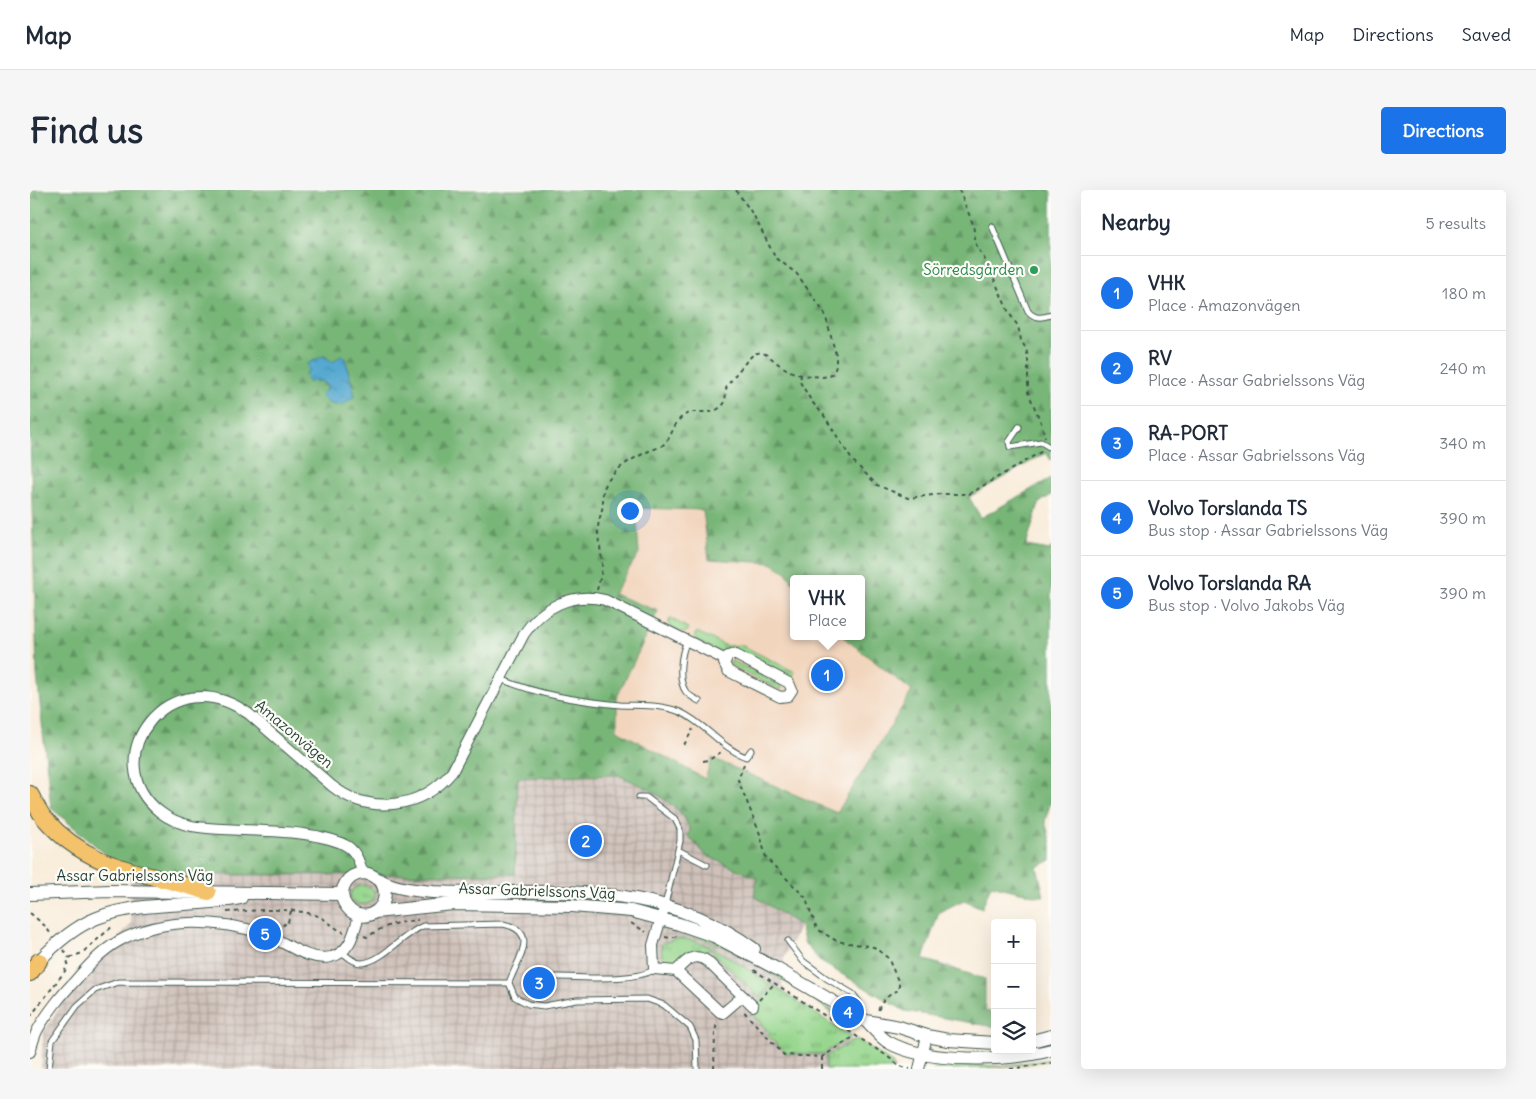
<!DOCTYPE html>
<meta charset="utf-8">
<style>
:root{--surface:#fff;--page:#f6f6f7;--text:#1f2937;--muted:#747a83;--line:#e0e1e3;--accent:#1a73e8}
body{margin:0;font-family:Delius,sans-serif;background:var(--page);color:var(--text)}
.controls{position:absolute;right:15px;bottom:15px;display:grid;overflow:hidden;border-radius:5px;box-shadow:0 5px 20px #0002}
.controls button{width:45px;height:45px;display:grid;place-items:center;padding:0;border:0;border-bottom:1px solid var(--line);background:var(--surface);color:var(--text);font:25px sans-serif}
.you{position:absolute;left:599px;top:320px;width:18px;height:18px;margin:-12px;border:4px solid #fff;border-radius:50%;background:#1a73e8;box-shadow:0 0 0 8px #1a73e833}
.badge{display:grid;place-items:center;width:32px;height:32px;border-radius:50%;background:var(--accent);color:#fff;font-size:16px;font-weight:700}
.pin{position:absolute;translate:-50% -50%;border:2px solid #fff;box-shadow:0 1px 5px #0006}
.popup{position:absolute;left:760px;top:385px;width:75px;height:65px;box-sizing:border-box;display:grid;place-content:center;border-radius:5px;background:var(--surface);filter:drop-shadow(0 1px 4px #0005);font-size:16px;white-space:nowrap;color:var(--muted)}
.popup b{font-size:19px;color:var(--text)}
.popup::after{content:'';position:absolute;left:50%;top:100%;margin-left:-10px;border:10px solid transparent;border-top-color:var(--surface)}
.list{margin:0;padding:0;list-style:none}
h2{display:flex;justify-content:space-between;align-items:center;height:65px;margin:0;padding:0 20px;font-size:21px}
h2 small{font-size:16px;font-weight:400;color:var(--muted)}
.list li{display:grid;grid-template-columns:32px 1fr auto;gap:15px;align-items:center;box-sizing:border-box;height:75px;padding:0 20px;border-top:1px solid var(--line)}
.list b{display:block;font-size:19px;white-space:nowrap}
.list p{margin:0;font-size:16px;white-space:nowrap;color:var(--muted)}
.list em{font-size:16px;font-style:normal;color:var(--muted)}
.icon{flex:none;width:28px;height:28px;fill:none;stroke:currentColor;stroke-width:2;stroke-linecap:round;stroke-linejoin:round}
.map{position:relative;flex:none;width:1021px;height:879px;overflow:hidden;border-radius:5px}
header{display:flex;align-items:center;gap:30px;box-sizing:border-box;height:70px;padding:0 25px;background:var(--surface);border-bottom:1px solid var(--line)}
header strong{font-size:24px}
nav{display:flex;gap:28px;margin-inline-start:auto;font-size:18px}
.intro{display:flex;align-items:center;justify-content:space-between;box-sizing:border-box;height:120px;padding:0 30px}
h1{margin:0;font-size:35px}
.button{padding:12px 22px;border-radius:5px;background:var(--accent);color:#fff;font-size:18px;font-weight:700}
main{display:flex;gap:30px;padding:0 30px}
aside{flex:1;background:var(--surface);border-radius:5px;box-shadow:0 5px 20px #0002}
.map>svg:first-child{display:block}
</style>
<header>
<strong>Map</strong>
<nav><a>Map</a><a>Directions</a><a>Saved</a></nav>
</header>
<div class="intro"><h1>Find us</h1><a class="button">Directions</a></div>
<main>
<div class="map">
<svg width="1021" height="879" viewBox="0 0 1021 879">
<defs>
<pattern id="industrial-grid" width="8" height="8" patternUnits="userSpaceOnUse" patternTransform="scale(1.25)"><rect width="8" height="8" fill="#cfc1ba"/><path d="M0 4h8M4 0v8" fill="none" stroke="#a79e98"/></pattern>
<pattern id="grass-tufts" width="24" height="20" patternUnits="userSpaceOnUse" patternTransform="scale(1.25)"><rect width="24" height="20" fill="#95d58c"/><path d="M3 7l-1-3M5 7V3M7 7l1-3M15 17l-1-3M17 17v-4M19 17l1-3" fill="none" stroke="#79ae73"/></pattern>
<pattern id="forest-firs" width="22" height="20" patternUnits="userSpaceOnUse" patternTransform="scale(1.25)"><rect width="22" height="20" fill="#78b678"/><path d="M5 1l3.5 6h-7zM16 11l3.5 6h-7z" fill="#629563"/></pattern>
<pattern id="water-ripples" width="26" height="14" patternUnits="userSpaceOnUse" patternTransform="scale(1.25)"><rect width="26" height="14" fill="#54a8d0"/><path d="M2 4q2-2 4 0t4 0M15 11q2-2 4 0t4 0" fill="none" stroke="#458aaa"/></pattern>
</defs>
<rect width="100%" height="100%" fill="#fdfcf7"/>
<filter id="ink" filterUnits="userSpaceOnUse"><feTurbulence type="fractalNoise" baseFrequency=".02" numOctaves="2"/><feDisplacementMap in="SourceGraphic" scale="10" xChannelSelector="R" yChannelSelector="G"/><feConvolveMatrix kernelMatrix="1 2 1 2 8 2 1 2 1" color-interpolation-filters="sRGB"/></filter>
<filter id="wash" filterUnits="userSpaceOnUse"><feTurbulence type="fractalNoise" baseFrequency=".0096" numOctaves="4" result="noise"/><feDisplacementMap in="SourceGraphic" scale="20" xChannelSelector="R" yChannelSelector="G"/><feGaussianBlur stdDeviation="1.12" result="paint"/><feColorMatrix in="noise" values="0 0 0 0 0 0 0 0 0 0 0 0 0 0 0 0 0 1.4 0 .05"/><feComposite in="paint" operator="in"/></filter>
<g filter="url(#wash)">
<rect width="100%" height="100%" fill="#f9eddc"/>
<path fill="#f2d5bd" d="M 606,318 L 673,320 L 679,369 L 741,373 L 756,382 L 763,393 L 763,446 L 812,446 L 882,501 L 807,623 L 682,568 L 675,589 L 587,540 L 587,507 L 627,421 L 583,404 L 609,363 Z"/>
<path fill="url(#industrial-grid)" d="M 588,585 L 621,600 L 646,618 L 656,629 L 660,640 L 677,666 L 728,688 L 724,706 L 770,736 L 754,768 L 751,801 L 835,860 L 858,879 L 11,879 L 13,843 L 41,800 L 101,734 L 100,685 L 485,683 L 488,588 Z"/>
<path fill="url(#grass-tufts)" stroke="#5a8960" d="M 640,428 L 658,438 L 658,441 L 653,443 L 640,437 L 638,433 Z
M 667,442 L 697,456 L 711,455 L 765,482 L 762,488 L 711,462 L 702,460 L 691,463 L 665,450 L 665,445 Z
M 703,471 L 751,495 L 752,499 L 750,500 L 701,476 L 700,472 Z
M 331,695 L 340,697 L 345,703 L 343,711 C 336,715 328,716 321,710 L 320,706 L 322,700 Z
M 656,739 C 709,758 760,787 804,822 L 802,824 C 789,812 773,803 757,793 C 726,774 692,751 655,745 Z
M 647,749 C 673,746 718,780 741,795 L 729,807 L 680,759 L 673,764 L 671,761 L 666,760 L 649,773 L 639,773 C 632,768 630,761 632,753 Z
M 744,796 L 820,846 L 821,847 L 793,864 L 756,863 L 737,845 L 740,843 L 719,821 Z
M 827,849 L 862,873 L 864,879 L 796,879 L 796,866 Z
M 1021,869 L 1021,870 C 981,878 943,879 902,879 L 909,874 L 916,873 L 941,875 L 971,876 Z"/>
<path fill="url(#forest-firs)" stroke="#4c7a56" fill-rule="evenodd" d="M 0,0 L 1021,0 L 1021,270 L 1016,263 L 939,307 L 951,328 L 1021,288 L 1021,305 L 1009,313 L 996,356 L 1020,360 L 1021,357 L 1021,611 L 1015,631 L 1021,654 L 1021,670 L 1007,677 L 1014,706 L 1007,706 L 961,695 L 952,718 L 934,710 L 909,722 L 893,769 L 955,789 L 955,821 L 965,822 L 965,837 L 875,821 L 791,772 L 775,754 L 770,736 L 724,706 L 727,688 L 677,666 L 658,646 L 660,640 L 656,630 L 646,618 L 621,600 L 588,585 L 488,588 L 485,684 L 100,685 L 21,618 L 7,485 L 0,242 ZM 303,172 L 300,214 L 298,198 L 291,191 L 275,184 L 279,180 ZM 606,318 L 673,320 L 679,369 L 741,373 L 756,382 L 763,393 L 763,389 L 831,389 L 831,446 L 812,446 L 882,501 L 807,623 L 682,568 L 675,589 L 587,540 L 587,507 L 628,421 L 583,404 L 609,363 Z"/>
<path fill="url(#water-ripples)" stroke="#3a7282" d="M 312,165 L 315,168 L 325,206 L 312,215 L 300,214 L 291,206 L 298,197 L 291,191 L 278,192 L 275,184 L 279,180 L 277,174 L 293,166 L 303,172 Z"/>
</g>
<g filter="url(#ink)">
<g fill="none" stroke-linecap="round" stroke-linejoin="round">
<g stroke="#40574d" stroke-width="7">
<path id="service" d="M 962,36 L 998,121 C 1004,129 1012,128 1021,125
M 989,237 L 979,252 L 980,257 L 1011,252 L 1021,258
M 657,451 C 651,463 647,490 656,502 C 659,506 664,508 669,511
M 471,489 C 508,505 549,511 590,515 C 610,516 631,514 650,522 C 675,533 691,558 716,567 L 721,560
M 609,607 L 616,607 L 645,629 L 650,639 L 650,651 L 635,715
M 648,660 L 677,675
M 758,751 L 773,771 L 796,788 L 823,804 L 829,812 L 831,818 L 826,826
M 312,762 C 318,767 324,773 332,773 C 353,771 373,744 393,736 L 473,734 C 512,742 486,771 479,793
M 527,787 C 553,787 601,792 624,780
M 479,793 L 485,807 L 498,814 L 514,816 L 547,810 L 617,809 L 634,815 L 660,837 L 666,850 L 667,879
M 19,879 L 22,851 L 47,816 L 65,800 L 88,792 L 479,793"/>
</g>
<g stroke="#40574d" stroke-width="12">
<path id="minor" d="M 702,465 L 706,465 L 759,493 L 762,500 L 758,506 L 750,507 L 698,481 L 694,473 L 698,466 Z
M 332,683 C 330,672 325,660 315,655 C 307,650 295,648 286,646 C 262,641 238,641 214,640 C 186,638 154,641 130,622 C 64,571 138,466 219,524 L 302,596 C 340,626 392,618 422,582 L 494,444 C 512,417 542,402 575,410 L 696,470
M 635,715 L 623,755 L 624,779 L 646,781
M 713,806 L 693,823 L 690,822 L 646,781 C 656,771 663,762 677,771 L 723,816
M 0,862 C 2,855 4,847 7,841 C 15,826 32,804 44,792 C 57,777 71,761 89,751 C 132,727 188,729 234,744 C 255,751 277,772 301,767 C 321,762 324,742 329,725
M 889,879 L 897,846"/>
</g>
<g stroke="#40574d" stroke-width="14">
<path id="tertiary" d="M 350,690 C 367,715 334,739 317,717 C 307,705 314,688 328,684 C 338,681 343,687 352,691 C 367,699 386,700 403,702 C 428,704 454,702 479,702 C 570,701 647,703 724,759
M 0,704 L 80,701 L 312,704
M 345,722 L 423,714 L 542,716 L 601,721 L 649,734 L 684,746 L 747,779 L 836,831 L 869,837 L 897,846 L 918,850 L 965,853
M 9,771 C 25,754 44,737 67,728 C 112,710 164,718 211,708
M 836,831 C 843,838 850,847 858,852 C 896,874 980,871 1021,860
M 1002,851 L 1021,846"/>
</g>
<g stroke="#40574d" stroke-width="18">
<path id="trunk" d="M 0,604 C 5,612 9,623 16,630 C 60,681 118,682 178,702
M 0,783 L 9,771"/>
</g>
<path stroke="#40574d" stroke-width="2" stroke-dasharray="4 4" stroke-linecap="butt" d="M 706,0 L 724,26 L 745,67 L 767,84 L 795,124 L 806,165 L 806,176 L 804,182 L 800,186 L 792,187 L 771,185 L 770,192 L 782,212 L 793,224 L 822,270 L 847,295 L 878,308 L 911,304 L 939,304 L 1014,260
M 929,0 L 943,34 L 946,55 L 957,73 L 979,123 L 988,136 L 991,150 L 996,159 L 998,167 L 998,202 L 1012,235 L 1015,247
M 567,400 C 569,392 572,383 572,374 C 572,362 567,349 568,337 C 569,329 572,322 573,314 C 573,307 572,302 575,296 C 584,278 602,269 619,261 C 623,259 629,258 633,255 C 643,247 643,231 655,225 C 665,218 677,226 688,219 C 699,212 694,208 696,199 C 697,194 720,166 724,164 C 735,159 742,170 750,175 C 757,180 763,183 771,185
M 654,555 L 663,539
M 673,571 L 679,570 L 691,562
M 714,574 L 708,590 L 730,644 L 736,668 L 775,707 L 787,739 L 805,750 L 812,752 L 844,757 L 858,768 L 869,793 L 869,800 C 859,804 851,811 848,821 L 849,821
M 197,722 C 226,721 260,716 288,726 C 298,730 304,739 314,742
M 0,723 L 14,735 L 21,744
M 601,733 L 616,742
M 253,736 L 254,734 L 257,735 L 261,721
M 334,746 L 337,747 C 355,735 367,732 388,730
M 635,747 L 641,748 L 647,746
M 34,760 L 39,768
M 724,780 L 854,864 L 870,876 L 880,879
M 729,810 L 745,793
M 716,822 L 715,823 L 754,865 L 792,867 L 825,846
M 0,827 L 35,781 L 39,768 L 52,763 L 84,735
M 792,867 L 792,879
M 684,879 L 685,843 L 687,831
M 980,879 L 1021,873"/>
<use href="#service" stroke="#fff" stroke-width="5"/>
<use href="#minor" stroke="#fff" stroke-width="10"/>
<use href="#tertiary" stroke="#fff" stroke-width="12"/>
<use href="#trunk" stroke="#f3c26a" stroke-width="16"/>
</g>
</g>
<circle fill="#2e9e5b" stroke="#fdfcf7" stroke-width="2" cx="1004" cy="80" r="5"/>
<g text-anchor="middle" stroke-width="4.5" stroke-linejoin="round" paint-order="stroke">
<g font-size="15" fill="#27864d" stroke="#fdfcf7" text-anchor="end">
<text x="994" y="85">Sörredsgården</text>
</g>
<g font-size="15" fill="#1f3d34" stroke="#fdfcf7">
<text transform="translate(264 544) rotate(40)" y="5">Amazonvägen</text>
<text x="105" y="691">Assar Gabrielssons Väg</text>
<text transform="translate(507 701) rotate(2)" y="5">Assar Gabrielssons Väg</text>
</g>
</g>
</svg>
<div class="controls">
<button>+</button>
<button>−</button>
<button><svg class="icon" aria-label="layers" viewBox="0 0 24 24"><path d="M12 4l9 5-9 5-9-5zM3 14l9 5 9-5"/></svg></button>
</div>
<div class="you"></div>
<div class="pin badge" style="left:797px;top:485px">1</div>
<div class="popup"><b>VHK</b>Place</div>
<div class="pin badge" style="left:556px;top:651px">2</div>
<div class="pin badge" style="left:509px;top:793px">3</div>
<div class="pin badge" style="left:818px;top:822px">4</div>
<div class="pin badge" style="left:235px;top:744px">5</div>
</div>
<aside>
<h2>Nearby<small>5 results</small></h2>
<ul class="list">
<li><span class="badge">1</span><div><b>VHK</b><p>Place · Amazonvägen</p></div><em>180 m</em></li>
<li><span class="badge">2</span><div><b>RV</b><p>Place · Assar Gabrielssons Väg</p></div><em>240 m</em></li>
<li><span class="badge">3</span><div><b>RA-PORT</b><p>Place · Assar Gabrielssons Väg</p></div><em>340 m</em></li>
<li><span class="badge">4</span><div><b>Volvo Torslanda TS</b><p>Bus stop · Assar Gabrielssons Väg</p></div><em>390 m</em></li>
<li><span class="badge">5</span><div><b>Volvo Torslanda RA</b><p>Bus stop · Volvo Jakobs Väg</p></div><em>390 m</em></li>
</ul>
</aside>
</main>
